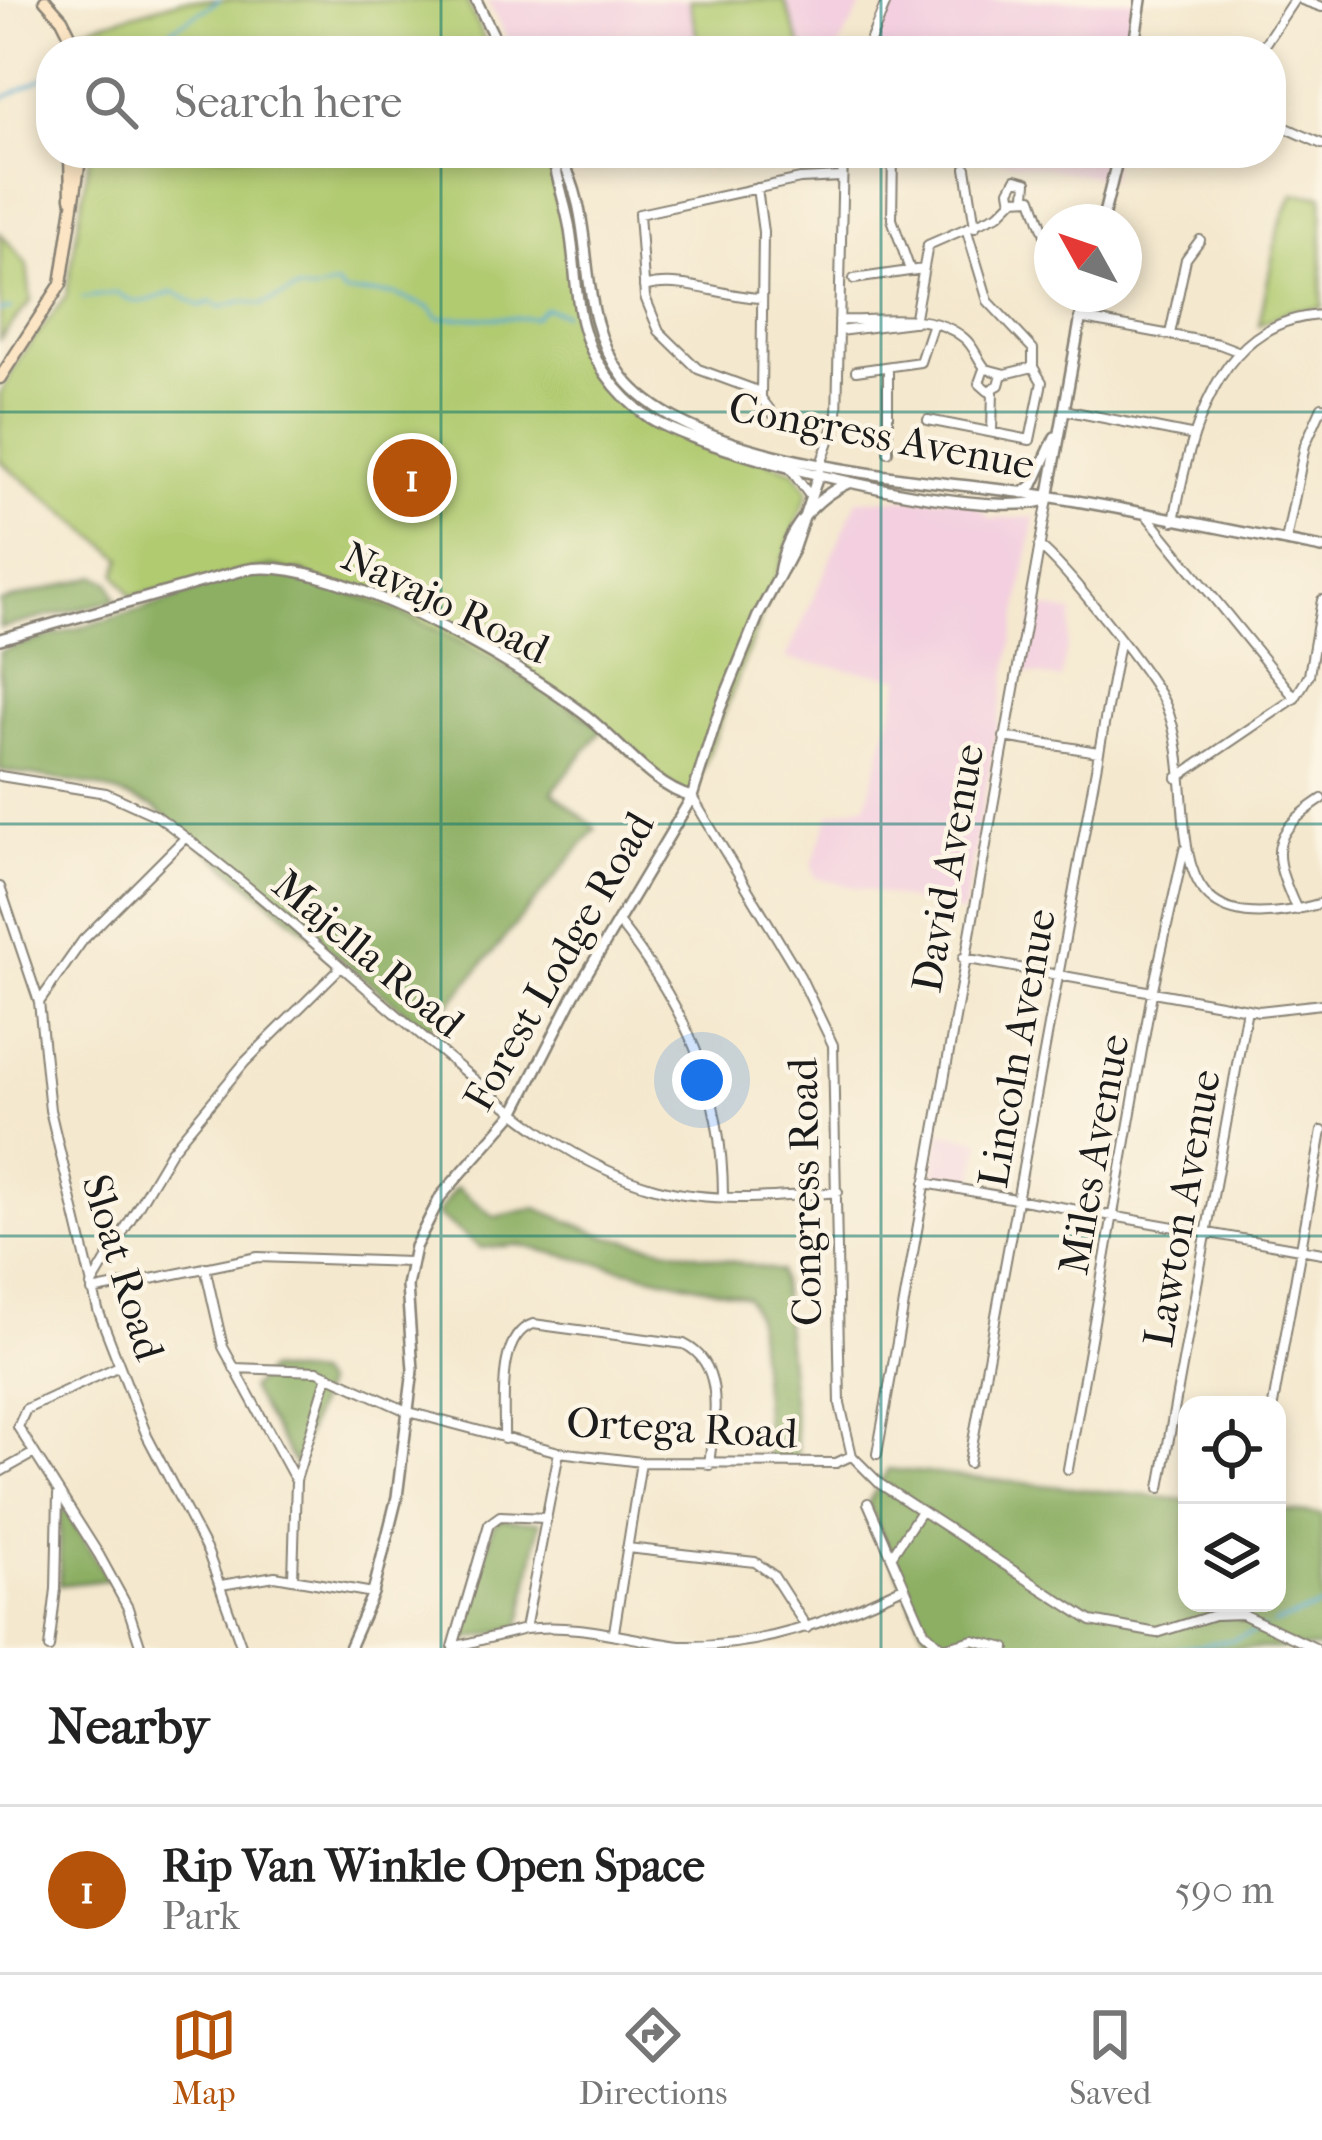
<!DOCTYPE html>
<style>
:root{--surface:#fff;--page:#f2f2f2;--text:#222;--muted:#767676;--line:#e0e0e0;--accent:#b45309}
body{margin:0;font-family:"IM FELL French Canon",serif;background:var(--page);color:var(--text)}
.controls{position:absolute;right:36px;bottom:36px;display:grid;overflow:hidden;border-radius:24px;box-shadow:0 6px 18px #0003}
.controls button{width:108px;height:108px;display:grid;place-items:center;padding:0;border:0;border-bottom:3px solid var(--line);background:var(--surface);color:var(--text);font:60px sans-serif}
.compass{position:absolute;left:1034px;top:204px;width:108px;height:108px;border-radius:50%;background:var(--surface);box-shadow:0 6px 18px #0003;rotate:310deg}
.you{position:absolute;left:702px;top:1080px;width:42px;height:42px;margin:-30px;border:9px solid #fff;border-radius:50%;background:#1a73e8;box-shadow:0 0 0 18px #1a73e833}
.badge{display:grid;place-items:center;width:78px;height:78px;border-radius:50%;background:var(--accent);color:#fff;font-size:39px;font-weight:700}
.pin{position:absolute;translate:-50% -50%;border:6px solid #fff;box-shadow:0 3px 12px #0006}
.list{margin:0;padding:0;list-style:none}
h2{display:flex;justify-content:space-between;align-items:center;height:156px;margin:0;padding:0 48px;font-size:51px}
h2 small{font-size:39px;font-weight:400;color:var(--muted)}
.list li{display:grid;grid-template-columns:78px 1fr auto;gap:36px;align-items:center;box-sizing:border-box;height:168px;padding:0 48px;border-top:3px solid var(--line)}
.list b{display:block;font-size:45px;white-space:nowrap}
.list p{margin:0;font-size:39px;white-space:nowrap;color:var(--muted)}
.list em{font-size:39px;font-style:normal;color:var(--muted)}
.icon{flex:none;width:66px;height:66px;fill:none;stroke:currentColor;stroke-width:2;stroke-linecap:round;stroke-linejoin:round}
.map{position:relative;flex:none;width:1322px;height:1648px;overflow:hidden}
.search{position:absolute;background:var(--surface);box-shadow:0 6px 18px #0003;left:36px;right:36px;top:36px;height:132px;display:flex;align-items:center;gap:30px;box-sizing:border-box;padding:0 42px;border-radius:48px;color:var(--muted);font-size:45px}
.sheet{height:324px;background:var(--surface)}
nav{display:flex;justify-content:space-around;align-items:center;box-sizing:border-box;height:168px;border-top:3px solid var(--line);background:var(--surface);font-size:33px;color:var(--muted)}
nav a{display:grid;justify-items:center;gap:6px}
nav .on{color:var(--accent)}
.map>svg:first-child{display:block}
</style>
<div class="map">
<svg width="1322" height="1648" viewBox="0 0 1322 1648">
<rect width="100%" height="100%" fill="#fcf5e5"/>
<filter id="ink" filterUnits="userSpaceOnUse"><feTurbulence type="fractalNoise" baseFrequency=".00833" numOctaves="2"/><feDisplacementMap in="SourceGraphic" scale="24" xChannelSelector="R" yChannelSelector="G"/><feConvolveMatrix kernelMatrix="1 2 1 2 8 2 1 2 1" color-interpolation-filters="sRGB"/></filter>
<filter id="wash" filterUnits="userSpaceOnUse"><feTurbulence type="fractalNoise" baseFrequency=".004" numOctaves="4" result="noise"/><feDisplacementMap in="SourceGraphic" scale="48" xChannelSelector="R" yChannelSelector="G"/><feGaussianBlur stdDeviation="2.7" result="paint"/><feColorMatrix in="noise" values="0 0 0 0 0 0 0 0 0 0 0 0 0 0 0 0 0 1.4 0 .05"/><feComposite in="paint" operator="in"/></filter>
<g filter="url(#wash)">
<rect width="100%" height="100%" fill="#f4e8ce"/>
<path fill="#f3cfdf" d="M 487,0 L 865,0 L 837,50 L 803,51 L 514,51 Z
M 890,0 L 1135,0 L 1128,51 L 871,51 Z
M 956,153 L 1114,153 L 1111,179 Z
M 958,498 L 973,502 L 991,519 L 1035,517 L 963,913 L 816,878 L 812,865 L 830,814 L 866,804 L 901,678 L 786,659 L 857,500 Z
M 1035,606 L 1073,613 L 1061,679 L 1023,672 Z
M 939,1132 L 981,1140 L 973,1186 L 933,1175 Z"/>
<path fill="#b1cb71" stroke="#667446" stroke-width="3" d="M 182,0 L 466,0 L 490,51 L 87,51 L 81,29 Z
M 689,0 L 784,0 L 803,51 L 700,51 Z
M 90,153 L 547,153 L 569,225 L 575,303 L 601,367 L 645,414 L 794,471 L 809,491 L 692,797 L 681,795 L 587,716 L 301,571 L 131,596 L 116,574 L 122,558 L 0,461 L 0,395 L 20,357 L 66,297 Z
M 1293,194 L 1322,195 L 1322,308 L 1290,310 L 1259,325 L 1278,230 Z
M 0,233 L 27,264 L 31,301 L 0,339 Z"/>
<path fill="#8caf63" stroke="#546640" stroke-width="3" d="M 273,566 C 405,607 489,653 603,729 L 552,792 L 596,828 L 428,1030 L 154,807 L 96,786 L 0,770 L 0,651 L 167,602 L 221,577 Z
M 96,576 L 110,582 L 116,600 L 0,628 L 0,602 Z
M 456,1187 L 495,1217 L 536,1208 L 605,1236 L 780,1271 L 798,1459 L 768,1460 L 756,1317 L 747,1297 L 518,1245 L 481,1248 L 437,1215 Z
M 267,1370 L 315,1375 L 324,1385 L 295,1465 L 250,1389 Z
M 888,1469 L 1187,1500 L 1187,1603 L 1277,1603 L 1277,1510 L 1322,1514 L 1322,1648 L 1006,1648 L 982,1642 L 942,1648 L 924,1631 L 868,1503 Z
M 66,1510 L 108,1580 L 60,1585 L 60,1513 Z
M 501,1519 L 540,1522 L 523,1615 L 519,1627 L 462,1641 L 493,1525 Z"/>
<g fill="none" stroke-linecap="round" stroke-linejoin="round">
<path stroke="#55aad1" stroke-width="3" d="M 168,41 L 172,29 L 220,0
M 0,100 L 51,74
M 82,298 L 117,293 C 142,309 149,299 174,292 L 200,306 L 212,302 L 220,307 L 244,301 L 261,305 L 297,290 L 312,292 L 337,285 L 344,293 L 394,294 L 430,308 L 438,318 L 534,318 L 545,308 L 564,314
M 0,310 L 11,309
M 1273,1624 L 1322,1606
M 1176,1648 L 1232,1640 L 1264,1628"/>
</g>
</g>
<g filter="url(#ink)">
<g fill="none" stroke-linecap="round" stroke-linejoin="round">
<g stroke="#888275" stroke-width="12">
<path id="minor" d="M 1302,0 L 1322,7
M 866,51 L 887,0
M 1260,51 L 1294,0
M 1271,121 L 1322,144
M 893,153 L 892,219 L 910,270
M 966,168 L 975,227
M 757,188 L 763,232 L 761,396
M 1012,201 L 1010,190 L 1016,179 L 1027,182 L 1026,195
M 854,279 L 923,269
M 644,287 C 682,276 722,297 762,298
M 1079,318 L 1219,344 L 1240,352
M 839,320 C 878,322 931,310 964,338 C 975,347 977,359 986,369 L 1005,374 L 1033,367
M 914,322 L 928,245 L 999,214 L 1014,199 L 1032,198 L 1052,255
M 839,331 L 912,322
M 1170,334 L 1186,259 L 1200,240
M 888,367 L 888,452
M 984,369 L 979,383 L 988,391 L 999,385 L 1002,374
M 856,371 L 920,362 L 932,326
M 1064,410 L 1190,435
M 837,418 L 779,422 L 755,390 L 698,369 L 659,331 L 645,297 L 639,214 L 800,179 L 841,177
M 928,420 L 1030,440 L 1042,382 L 1033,367 L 1033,349 L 988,301 L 967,231
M 992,432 L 993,390
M 820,467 L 837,418 L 843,153
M 791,470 L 810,496
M 1148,517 L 1295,698
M 1174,521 C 1190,435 1216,320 1322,315
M 1286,541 L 1305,445 L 1322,407
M 1039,546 C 1063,564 1154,677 1166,706 C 1206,800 1137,955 1322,903
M 1004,737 L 1098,752
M 0,776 L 106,793 L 157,816 C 253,886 342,969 433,1045 C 501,1102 568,1164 655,1188 C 714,1204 779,1197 838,1192
M 1177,778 L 1295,698 L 1309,675 L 1322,600
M 692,797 L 800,976 L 833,1045 L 840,1404 L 852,1456 L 880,1484 L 1091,1621 L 1157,1633 L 1214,1615 L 1242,1614 L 1315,1648
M 0,887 L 39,1002 L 50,1110 L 98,1310 L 147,1436 L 208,1553 L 242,1648
M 1297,910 C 1271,853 1268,835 1322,799
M 618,922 C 684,1005 723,1087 723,1196
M 963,958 L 1259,1011 L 1322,1004
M 40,1001 L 83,940 L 185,838
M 925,1183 L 1322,1253
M 205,1267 L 223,1347 L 296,1481 L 293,1578
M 91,1286 L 171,1151 L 245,1062 L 340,968
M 92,1291 L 258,1257 L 410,1262
M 117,1367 L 26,1409 L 18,1427 L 99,1555 L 128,1608 L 141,1648
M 234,1368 L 318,1371 L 409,1412 L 559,1452 L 641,1462 L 836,1463 L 851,1456
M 1273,1405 L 1322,1131
M 504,1439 C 505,1406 496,1336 533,1324 L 684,1344 C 728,1366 713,1425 709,1465
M 877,1454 L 1048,499
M 969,1463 L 1119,643
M 1068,1469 L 1152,993 L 1184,850
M 0,1472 L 34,1453
M 296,1480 L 328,1375
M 1160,1488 L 1247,1009
M 868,1503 L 924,1631 L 942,1648
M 627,1548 L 755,1562 L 773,1575 L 807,1628
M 892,1555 L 921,1511
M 221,1585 L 275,1576 L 373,1593
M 525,1629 C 580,1622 628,1640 681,1646 C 762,1648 832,1621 903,1587
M 614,1632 L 641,1462
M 453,1647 L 525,1629 L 559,1452
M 453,1647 L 489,1524 L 500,1516 L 545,1518
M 49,1648 L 56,1589 L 58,1495
M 942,1648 L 973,1640 L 1006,1648"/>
</g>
<g stroke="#888275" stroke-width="14">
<path id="tertiary" d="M 476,0 L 501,51
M 1133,51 L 1141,0
M 552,153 C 557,177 564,200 569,224 C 579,277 571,327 605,373 C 616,389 633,407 650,418 C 709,455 987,524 1048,499
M 558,153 C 601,223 571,309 623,377 C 693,467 919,478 1026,493 C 1125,507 1224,530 1322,548
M 1102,222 L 1119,153
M 1023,493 L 1033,485 L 1055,437
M 1048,499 L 1085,294
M 779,573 C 785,533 813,498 850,482
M 0,639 L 244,570 C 326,552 517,662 584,714 C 616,738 652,787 692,797
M 349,1648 L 373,1593 L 397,1497 L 413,1370 L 407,1286 L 415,1247 L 441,1196 L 514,1113 L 574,995 L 692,797 L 719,711 L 758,616 L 793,550 L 819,473"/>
</g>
<g stroke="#888275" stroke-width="15">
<path id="secondary" d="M 45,0 L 62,19 L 78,51
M 70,153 L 71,198
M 0,378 L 61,284 L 81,153"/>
</g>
<use href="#minor" stroke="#fff" stroke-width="8"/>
<use href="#tertiary" stroke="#fff" stroke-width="9"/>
<use href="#secondary" stroke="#fce5c4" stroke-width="10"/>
</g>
</g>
<path fill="none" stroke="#0f766e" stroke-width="3" stroke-opacity="0.55" d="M 441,0 L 441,51M 881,0 L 881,51M 441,153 L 441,1648M 881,153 L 881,1648M 0,412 L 1322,412M 0,824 L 1322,824M 0,1236 L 1322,1236"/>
<g text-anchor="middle" stroke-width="9" stroke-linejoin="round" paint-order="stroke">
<g font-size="42" fill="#1c1c1c" stroke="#fcf5e5">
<text transform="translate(882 435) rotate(11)" y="15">Congress Avenue</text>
<text transform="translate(446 602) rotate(26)" y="15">Navajo Road</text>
<text transform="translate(947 868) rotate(-80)" y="15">David Avenue</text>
<text transform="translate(369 953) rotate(40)" y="15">Majella Road</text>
<text transform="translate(558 961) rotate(-60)" y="15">Forest Lodge Road</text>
<text transform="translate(1016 1048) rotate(-80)" y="15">Lincoln Avenue</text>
<text transform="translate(1093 1154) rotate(-80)" y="15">Miles Avenue</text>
<text transform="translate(804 1192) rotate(-91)" y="15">Congress Road</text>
<text transform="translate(1181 1208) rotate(-80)" y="15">Lawton Avenue</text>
<text transform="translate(124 1267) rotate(73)" y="15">Sloat Road</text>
<text transform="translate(682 1427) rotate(3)" y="15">Ortega Road</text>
</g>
</g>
</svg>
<div class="controls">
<button><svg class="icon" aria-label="locate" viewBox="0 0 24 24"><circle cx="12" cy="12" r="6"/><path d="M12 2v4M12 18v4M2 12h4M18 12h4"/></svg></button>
<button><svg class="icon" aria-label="layers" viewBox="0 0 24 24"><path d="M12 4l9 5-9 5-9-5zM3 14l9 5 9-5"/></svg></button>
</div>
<svg class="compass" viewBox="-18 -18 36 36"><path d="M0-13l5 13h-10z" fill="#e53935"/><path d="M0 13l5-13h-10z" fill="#767676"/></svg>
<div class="you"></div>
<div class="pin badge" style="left:412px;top:478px">1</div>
<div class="search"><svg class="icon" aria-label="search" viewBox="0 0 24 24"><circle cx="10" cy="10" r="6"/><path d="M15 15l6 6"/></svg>Search here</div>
</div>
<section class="sheet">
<h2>Nearby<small></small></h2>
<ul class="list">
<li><span class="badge">1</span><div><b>Rip Van Winkle Open Space</b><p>Park</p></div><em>590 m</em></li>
</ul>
</section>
<nav>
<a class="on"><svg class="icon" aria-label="map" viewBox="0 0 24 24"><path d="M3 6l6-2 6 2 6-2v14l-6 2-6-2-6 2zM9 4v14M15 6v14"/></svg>Map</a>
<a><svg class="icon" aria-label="directions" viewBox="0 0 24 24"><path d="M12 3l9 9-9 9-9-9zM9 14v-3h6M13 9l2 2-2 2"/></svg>Directions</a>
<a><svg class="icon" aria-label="saved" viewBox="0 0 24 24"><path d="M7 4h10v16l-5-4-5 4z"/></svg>Saved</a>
</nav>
